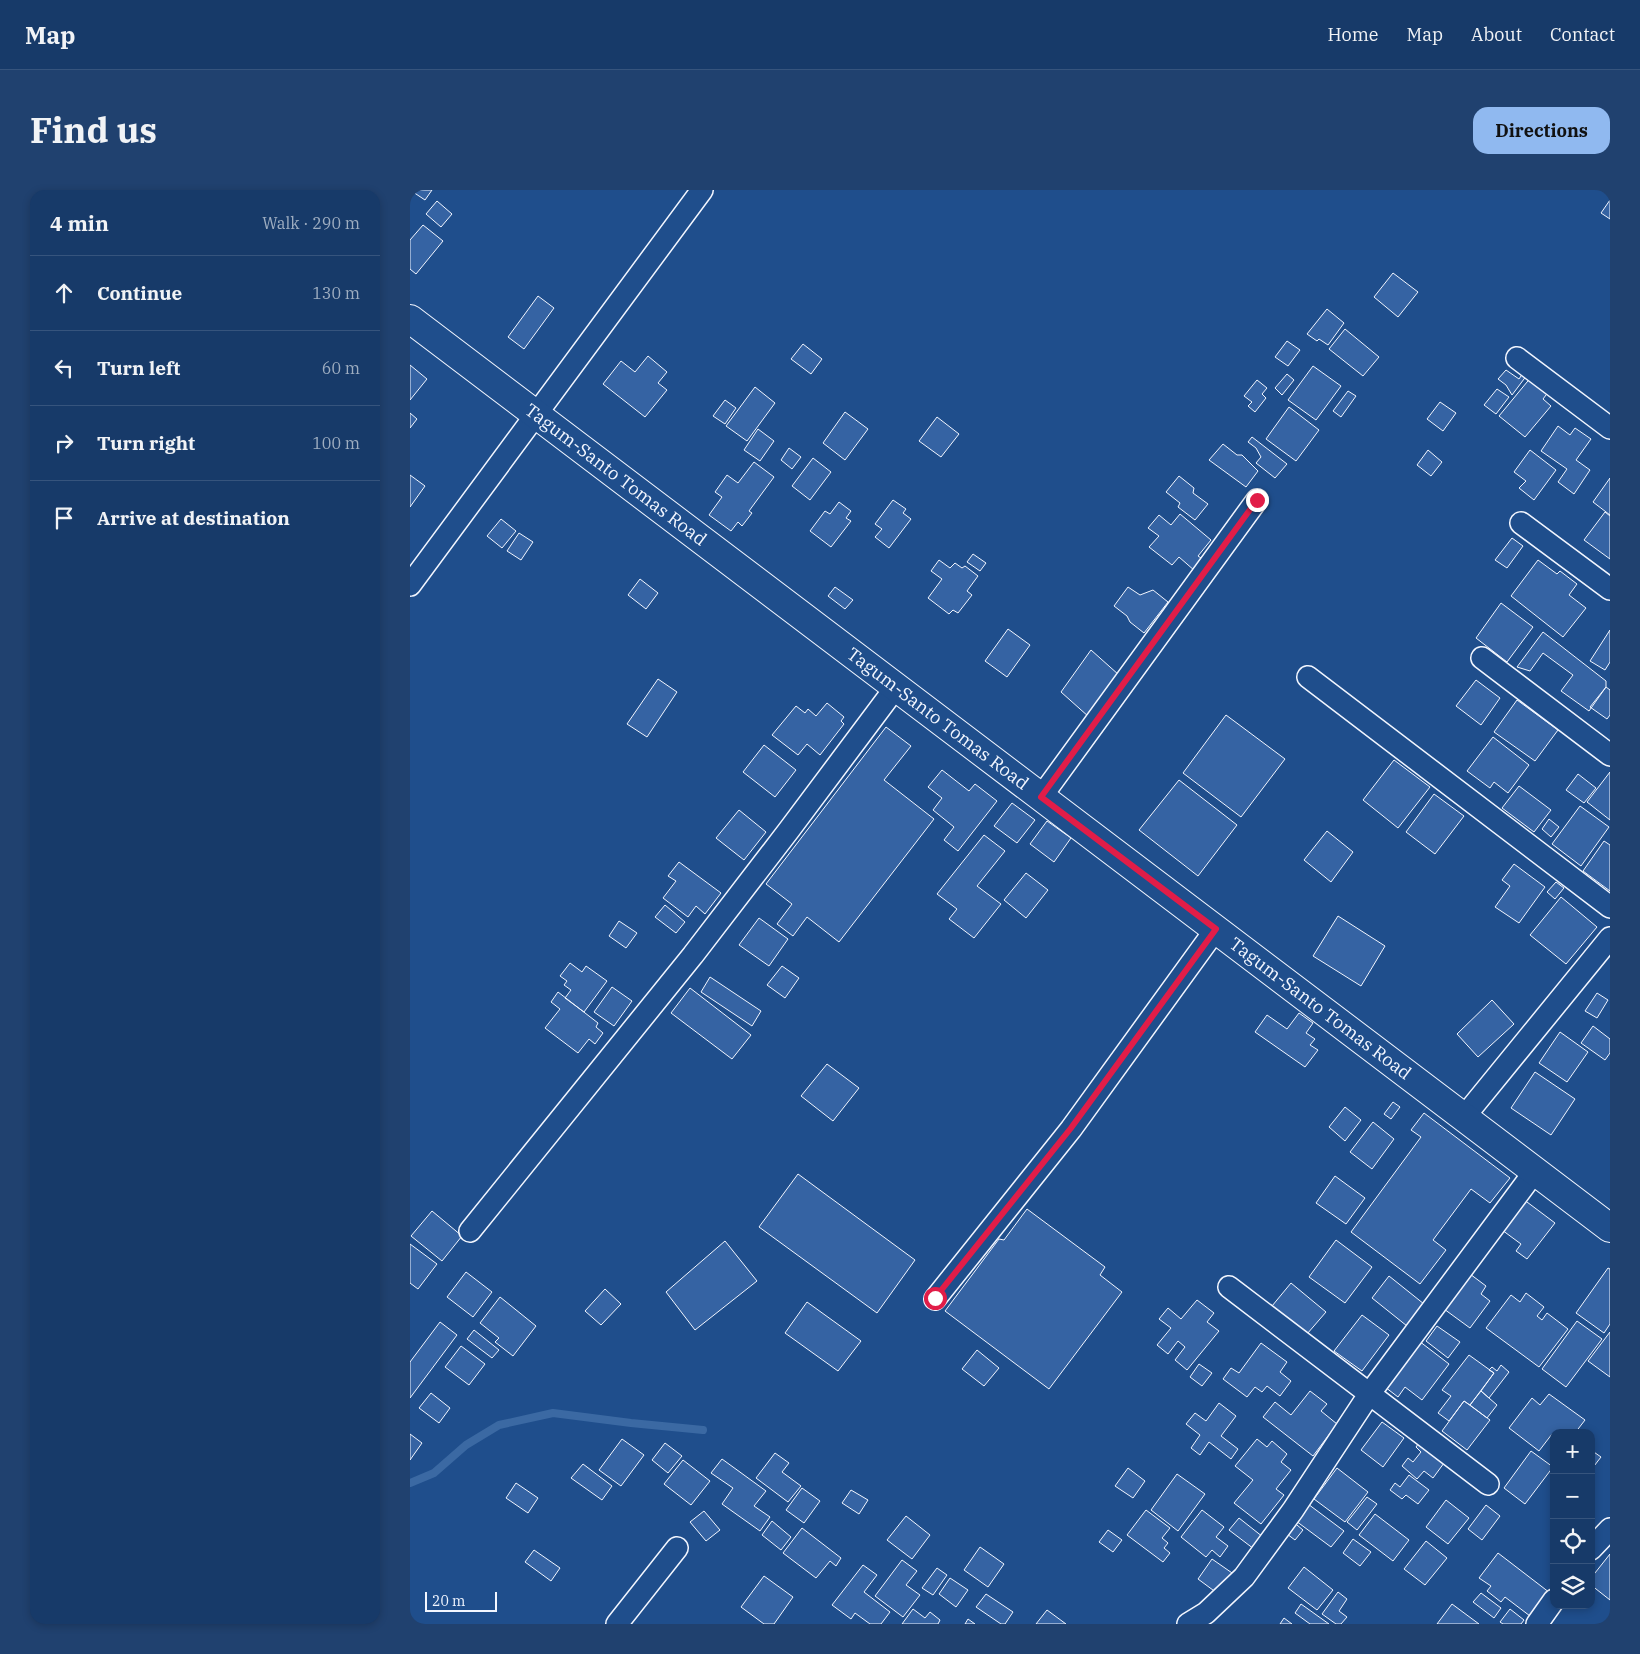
<!DOCTYPE html>
<meta charset="utf-8">
<style>
:root{--surface:#173a69;--page:#20416f;--text:#f1f3f6;--muted:#9eadc0;--line:#36547d;--accent:#90b9f0}
body{margin:0;font-family:"IBM Plex Serif",serif;background:var(--page);color:var(--text)}
.controls{position:absolute;right:15px;bottom:15px;display:grid;overflow:hidden;border-radius:10px;box-shadow:0 2px 8px #0003}
.controls button{width:45px;height:45px;display:grid;place-items:center;padding:0;border:0;border-bottom:1px solid var(--line);background:var(--surface);color:var(--text);font:25px sans-serif}
.scale{position:absolute;left:15px;bottom:12px;width:72px;box-sizing:border-box;padding-left:5px;border:2px solid #f2f6ff;border-top:0;font-size:14px;line-height:18px;white-space:nowrap;color:#f2f6ff;-webkit-text-stroke:4px #1f4e8c;paint-order:stroke}
.stop{position:absolute;width:15px;height:15px;margin:-11px;border:4px solid #e11d48;border-radius:50%;background:#fff}
.stop.end{background:#e11d48;border-color:#fff;box-shadow:0 1px 5px #0008}
.list{margin:0;padding:0;list-style:none}
h2{display:flex;justify-content:space-between;align-items:center;height:65px;margin:0;padding:0 20px;font-size:21px}
h2 small{font-size:16px;font-weight:400;color:var(--muted)}
.list li{display:grid;grid-template-columns:32px 1fr auto;gap:15px;align-items:center;box-sizing:border-box;height:75px;padding:0 20px;border-top:1px solid var(--line)}
.list b{display:block;font-size:19px;white-space:nowrap}
.list em{font-size:16px;font-style:normal;color:var(--muted)}
.icon{flex:none;width:28px;height:28px;fill:none;stroke:currentColor;stroke-width:2;stroke-linecap:round;stroke-linejoin:round}
.map{position:relative;flex:none;width:1200px;height:1434px;overflow:hidden;border-radius:15px}
header{display:flex;align-items:center;gap:30px;box-sizing:border-box;height:70px;padding:0 25px;background:var(--surface);border-bottom:1px solid var(--line)}
header strong{font-size:24px}
nav{display:flex;gap:28px;margin-inline-start:auto;font-size:18px}
.intro{display:flex;align-items:center;justify-content:space-between;box-sizing:border-box;height:120px;padding:0 30px}
h1{margin:0;font-size:35px}
.button{padding:12px 22px;border-radius:15px;background:var(--accent);color:#111;font-size:18px;font-weight:700}
main{display:flex;gap:30px;padding:0 30px}
aside{flex:1;background:var(--surface);border-radius:15px;box-shadow:0 2px 8px #0003}
.map>svg:first-child{display:block}
</style>
<header>
<strong>Map</strong>
<nav><a>Home</a><a>Map</a><a>About</a><a>Contact</a></nav>
</header>
<div class="intro"><h1>Find us</h1><a class="button">Directions</a></div>
<main>
<aside>
<h2>4 min<small>Walk · 290 m</small></h2>
<ul class="list">
<li><svg class="icon" aria-label="ahead" viewBox="0 0 24 24"><path d="M12 20V5M6 11l6-6 6 6"/></svg><div><b>Continue</b></div><em>130 m</em></li>
<li><svg class="icon" aria-label="left" viewBox="0 0 24 24"><path d="M17 20v-9H6M10 6l-5 5 5 5"/></svg><div><b>Turn left</b></div><em>60 m</em></li>
<li><svg class="icon" aria-label="right" viewBox="0 0 24 24"><path d="M7 20v-9h11M14 6l5 5-5 5"/></svg><div><b>Turn right</b></div><em>100 m</em></li>
<li><svg class="icon" aria-label="arrive" viewBox="0 0 24 24"><path d="M6 21V4h12l-3 4 3 4H6"/></svg><div><b>Arrive at destination</b></div></li>
</ul>
</aside>
<div class="map">
<svg width="1200" height="1434" viewBox="0 0 1200 1434">
<rect width="100%" height="100%" fill="#1f4e8c"/>
<g fill="none" stroke-linecap="round" stroke-linejoin="round">
<path stroke="#3b69a3" stroke-width="8" d="M 0,1293 L 24,1283 L 56,1255 L 89,1235 L 143,1223 L 221,1233 L 293,1240"/>
</g>
<path fill="#3563a3" stroke="#f2f6ff" d="M 0,0 L 22,0 L 15,10 Z
M 1200,10 L 1200,29 L 1191,23 Z
M 27,11 L 42,24 L 31,37 L 16,24 Z
M 13,35 L 33,51 L 6,84 L 0,79 L 0,50 Z
M 983,83 L 1008,102 L 988,127 L 964,107 Z
M 128,106 L 144,118 L 114,159 L 98,147 Z
M 917,119 L 934,133 L 918,155 L 909,149 L 907,151 L 897,144 Z
M 935,139 L 969,167 L 953,186 L 919,159 Z
M 877,151 L 890,160 L 878,176 L 865,167 Z
M 393,154 L 412,169 L 401,184 L 381,169 Z
M 238,166 L 257,182 L 248,193 L 257,200 L 235,227 L 193,194 L 211,171 L 225,182 Z
M 0,175 L 17,189 L 0,210 Z
M 903,176 L 931,196 L 906,230 L 878,210 Z
M 1096,180 L 1109,189 L 1113,183 L 1117,185 L 1102,205 L 1096,195 L 1088,189 Z
M 877,184 L 884,190 L 872,205 L 865,198 Z
M 1122,186 L 1139,201 L 1133,209 L 1141,216 L 1115,247 L 1089,226 Z
M 847,190 L 857,198 L 852,204 L 856,208 L 845,222 L 838,216 L 842,212 L 834,206 Z
M 345,197 L 365,213 L 337,251 L 316,236 Z
M 1087,199 L 1099,207 L 1086,224 L 1074,215 Z
M 938,201 L 946,206 L 931,227 L 923,221 Z
M 315,210 L 326,218 L 315,234 L 303,226 Z
M 1030,212 L 1046,223 L 1033,241 L 1017,229 Z
M 879,217 L 909,240 L 886,271 L 856,249 Z
M 435,222 L 458,239 L 435,270 L 413,253 Z
M 0,223 L 7,229 L 0,238 Z
M 527,227 L 549,244 L 531,267 L 509,251 Z
M 1148,236 L 1160,245 L 1165,238 L 1181,249 L 1166,270 L 1180,280 L 1164,304 L 1148,292 L 1157,279 L 1131,261 Z
M 348,239 L 364,251 L 350,271 L 334,260 Z
M 842,247 L 877,274 L 865,288 L 846,273 L 851,267 L 846,258 L 838,252 Z
M 813,254 L 827,265 L 832,265 L 848,281 L 836,297 L 799,270 Z
M 379,258 L 391,267 L 382,279 L 371,270 Z
M 1018,260 L 1032,272 L 1021,286 L 1007,275 Z
M 1120,260 L 1146,280 L 1124,310 L 1109,298 L 1116,291 L 1104,282 Z
M 403,268 L 421,282 L 400,310 L 382,296 Z
M 344,272 L 364,287 L 339,321 L 342,323 L 332,336 L 328,332 L 321,341 L 299,325 L 312,307 L 305,302 L 317,285 L 328,293 Z
M 0,285 L 15,296 L 0,317 Z
M 769,286 L 784,298 L 783,303 L 798,314 L 785,330 L 768,317 L 770,313 L 756,302 Z
M 1200,288 L 1200,325 L 1183,312 Z
M 483,310 L 496,319 L 493,323 L 501,329 L 479,358 L 465,347 L 472,339 L 465,334 Z
M 429,312 L 441,321 L 436,328 L 441,331 L 421,357 L 400,341 L 415,321 L 420,324 Z
M 1195,322 L 1200,326 L 1200,369 L 1174,350 Z
M 770,324 L 801,350 L 788,366 L 794,370 L 785,381 L 769,367 L 762,375 L 739,357 L 749,346 L 738,338 L 749,325 L 761,335 Z
M 91,329 L 106,341 L 92,358 L 77,346 Z
M 109,343 L 123,352 L 111,370 L 97,361 Z
M 1102,348 L 1113,356 L 1097,378 L 1085,370 Z
M 563,364 L 576,373 L 570,381 L 557,372 Z
M 529,370 L 540,378 L 545,373 L 552,378 L 555,376 L 568,386 L 557,401 L 562,405 L 548,423 L 543,420 L 539,424 L 518,408 L 532,389 L 521,381 Z
M 1128,370 L 1147,384 L 1150,381 L 1167,394 L 1159,405 L 1176,418 L 1153,447 L 1101,406 Z
M 230,389 L 248,403 L 236,419 L 218,405 Z
M 425,397 L 443,410 L 435,419 L 418,406 Z
M 718,397 L 730,405 L 743,400 L 758,412 L 734,443 L 720,432 L 717,426 L 704,416 Z
M 1091,413 L 1123,437 L 1097,472 L 1066,448 Z
M 598,439 L 620,455 L 597,487 L 575,471 Z
M 1200,440 L 1200,472 L 1195,480 L 1180,471 Z
M 1133,442 L 1196,491 L 1196,497 L 1179,521 L 1151,501 L 1163,485 L 1133,463 L 1120,481 L 1107,477 Z
M 681,460 L 709,485 L 679,527 L 651,502 Z
M 248,489 L 267,502 L 237,547 L 217,534 Z
M 1066,490 L 1090,508 L 1071,535 L 1046,516 Z
M 1196,497 L 1200,500 L 1200,525 L 1197,529 L 1180,517 Z
M 1107,510 L 1148,540 L 1125,571 L 1084,542 Z
M 417,513 L 434,527 L 431,531 L 434,534 L 410,565 L 397,554 L 388,565 L 362,545 L 386,516 L 395,523 L 398,519 L 406,526 Z
M 816,525 L 875,569 L 831,627 L 773,583 Z
M 476,537 L 501,556 L 474,590 L 524,629 L 429,752 L 397,727 L 383,746 L 367,734 L 382,714 L 356,694 Z
M 1083,547 L 1119,575 L 1098,603 L 1084,592 L 1080,598 L 1057,581 Z
M 354,555 L 386,580 L 365,607 L 333,582 Z
M 984,570 L 1020,597 L 988,638 L 953,610 Z
M 532,580 L 559,601 L 565,594 L 587,611 L 548,661 L 534,650 L 544,637 L 523,620 L 532,608 L 518,597 Z
M 1200,582 L 1200,630 L 1177,612 Z
M 1168,584 L 1186,598 L 1174,613 L 1156,600 Z
M 769,590 L 827,635 L 788,686 L 729,640 Z
M 1109,596 L 1141,620 L 1124,642 L 1092,618 Z
M 1024,604 L 1054,626 L 1025,664 L 996,642 Z
M 602,613 L 625,630 L 607,653 L 584,636 Z
M 1170,616 L 1199,637 L 1171,676 L 1142,654 Z
M 329,620 L 356,642 L 334,670 L 306,648 Z
M 1139,629 L 1149,637 L 1141,647 L 1132,639 Z
M 637,631 L 661,648 L 644,672 L 620,654 Z
M 917,641 L 943,662 L 921,692 L 894,670 Z
M 574,645 L 595,661 L 567,696 L 591,714 L 564,748 L 539,729 L 547,719 L 527,704 Z
M 1194,651 L 1200,655 L 1200,701 L 1173,681 Z
M 269,672 L 311,703 L 295,724 L 286,716 L 278,727 L 253,708 L 266,691 L 258,686 Z
M 1104,674 L 1135,697 L 1109,733 L 1085,717 L 1100,696 L 1092,690 Z
M 616,683 L 638,700 L 616,728 L 594,710 Z
M 1146,692 L 1154,698 L 1145,709 L 1137,702 Z
M 1151,707 L 1187,737 L 1156,774 L 1120,745 Z
M 255,715 L 275,732 L 266,743 L 245,727 Z
M 928,726 L 975,756 L 951,796 L 903,766 Z
M 349,728 L 378,749 L 359,776 L 329,755 Z
M 209,731 L 227,743 L 216,758 L 199,746 Z
M 160,773 L 172,782 L 176,776 L 197,791 L 174,822 L 155,808 L 161,800 L 154,795 L 157,791 L 150,786 Z
M 372,776 L 389,788 L 375,808 L 357,795 Z
M 300,787 L 351,821 L 342,836 L 291,802 Z
M 202,797 L 222,811 L 204,836 L 184,822 Z
M 280,798 L 341,845 L 322,869 L 261,823 Z
M 148,802 L 188,833 L 186,837 L 193,843 L 185,854 L 179,849 L 168,863 L 135,838 L 150,819 L 141,812 Z
M 1187,803 L 1198,810 L 1187,828 L 1175,821 Z
M 1082,810 L 1104,834 L 1068,867 L 1047,844 Z
M 889,823 L 903,833 L 896,843 L 905,849 L 900,855 L 908,860 L 895,877 L 845,842 L 857,825 L 877,839 Z
M 1183,836 L 1200,849 L 1200,863 L 1195,870 L 1171,853 Z
M 1150,842 L 1178,862 L 1157,892 L 1129,873 Z
M 417,874 L 449,898 L 423,931 L 391,906 Z
M 1125,882 L 1165,909 L 1141,945 L 1101,918 Z
M 983,912 L 990,917 L 981,929 L 974,924 Z
M 935,917 L 951,930 L 935,951 L 919,937 Z
M 1014,923 L 1100,988 L 1080,1013 L 1061,999 L 1023,1050 L 1036,1060 L 1010,1094 L 941,1042 L 1011,947 L 1001,940 Z
M 963,932 L 984,949 L 962,979 L 940,962 Z
M 388,984 L 505,1070 L 467,1123 L 349,1037 Z
M 925,986 L 955,1008 L 936,1034 L 906,1013 Z
M 1109,1006 L 1145,1033 L 1117,1069 L 1106,1061 L 1111,1054 L 1092,1040 Z
M 617,1019 L 695,1077 L 690,1085 L 712,1102 L 639,1199 L 535,1121 L 589,1049 L 594,1050 Z
M 22,1021 L 52,1046 L 32,1071 L 1,1046 Z
M 926,1050 L 962,1077 L 935,1113 L 899,1087 Z
M 315,1051 L 347,1091 L 285,1140 L 256,1102 Z
M 0,1054 L 27,1074 L 8,1099 L 0,1093 Z
M 1198,1078 L 1200,1079 L 1200,1134 L 1194,1143 L 1166,1123 Z
M 56,1082 L 82,1102 L 63,1127 L 37,1107 Z
M 1060,1084 L 1076,1096 L 1071,1104 L 1080,1111 L 1060,1138 L 1034,1119 Z
M 979,1086 L 1014,1114 L 997,1136 L 962,1108 Z
M 881,1093 L 916,1122 L 897,1144 L 862,1116 Z
M 195,1099 L 211,1114 L 191,1135 L 175,1121 Z
M 1116,1103 L 1134,1117 L 1127,1126 L 1132,1130 L 1137,1123 L 1158,1139 L 1129,1177 L 1076,1138 L 1101,1105 L 1110,1112 Z
M 90,1107 L 126,1136 L 103,1166 L 85,1152 L 89,1148 L 70,1133 Z
M 787,1110 L 804,1123 L 797,1132 L 809,1141 L 777,1180 L 765,1170 L 775,1157 L 768,1151 L 758,1164 L 747,1155 L 761,1138 L 749,1129 L 758,1118 L 771,1129 Z
M 397,1112 L 451,1151 L 428,1181 L 375,1143 Z
M 952,1125 L 979,1145 L 952,1181 L 924,1161 Z
M 1167,1131 L 1192,1149 L 1156,1197 L 1132,1179 Z
M 30,1132 L 47,1145 L 0,1208 L 0,1172 Z
M 1027,1136 L 1050,1152 L 1038,1168 L 1016,1151 Z
M 64,1140 L 89,1160 L 82,1168 L 57,1149 Z
M 1200,1142 L 1200,1187 L 1178,1171 Z
M 1009,1151 L 1039,1174 L 1012,1210 L 995,1197 L 988,1207 L 975,1197 Z
M 851,1153 L 877,1172 L 870,1182 L 881,1191 L 870,1206 L 857,1196 L 852,1202 L 845,1197 L 837,1207 L 813,1189 L 821,1178 L 829,1183 Z
M 51,1156 L 75,1174 L 59,1195 L 35,1177 Z
M 567,1160 L 589,1178 L 574,1196 L 552,1179 Z
M 1059,1165 L 1084,1183 L 1060,1215 L 1054,1211 L 1039,1231 L 1028,1223 L 1041,1206 L 1032,1200 Z
M 789,1174 L 802,1183 L 792,1196 L 780,1187 Z
M 1091,1175 L 1099,1182 L 1079,1208 L 1071,1201 L 1084,1183 L 1079,1180 L 1082,1177 L 1087,1181 Z
M 900,1201 L 917,1214 L 911,1221 L 927,1234 L 903,1266 L 853,1227 L 865,1212 L 881,1225 Z
M 1071,1201 L 1087,1215 L 1077,1228 L 1060,1215 Z
M 21,1203 L 40,1218 L 29,1233 L 9,1218 Z
M 1139,1204 L 1175,1230 L 1165,1243 L 1144,1243 L 1144,1245 L 1142,1244 L 1129,1261 L 1099,1238 L 1122,1208 L 1130,1215 Z
M 1054,1211 L 1080,1230 L 1057,1260 L 1032,1241 Z
M 809,1213 L 826,1226 L 811,1246 L 828,1259 L 821,1269 L 799,1252 L 790,1265 L 781,1258 L 790,1245 L 776,1234 L 785,1223 L 796,1231 Z
M 972,1232 L 994,1248 L 973,1277 L 951,1260 Z
M 0,1244 L 12,1253 L 0,1270 Z
M 212,1249 L 234,1265 L 211,1296 L 189,1280 Z
M 847,1249 L 857,1257 L 862,1251 L 877,1264 L 871,1272 L 881,1280 L 866,1299 L 874,1305 L 851,1334 L 824,1313 L 843,1290 L 825,1276 Z
M 1011,1250 L 1034,1273 L 1023,1288 L 1014,1281 L 1007,1289 L 992,1276 L 998,1268 L 1003,1272 L 1011,1262 L 1006,1257 Z
M 255,1253 L 272,1266 L 258,1283 L 242,1270 Z
M 1181,1260 L 1191,1267 L 1181,1280 Z
M 1121,1261 L 1143,1277 L 1115,1314 L 1094,1298 Z
M 365,1263 L 379,1273 L 372,1282 L 391,1296 L 378,1312 L 346,1288 Z
M 312,1269 L 356,1301 L 344,1316 L 360,1327 L 350,1341 L 312,1314 L 323,1298 L 301,1283 Z
M 273,1270 L 300,1291 L 281,1315 L 254,1294 Z
M 173,1274 L 202,1296 L 192,1310 L 161,1288 Z
M 718,1278 L 735,1291 L 723,1308 L 705,1296 Z
M 927,1278 L 958,1302 L 935,1332 L 904,1309 Z
M 767,1284 L 795,1304 L 768,1341 L 741,1320 Z
M 999,1285 L 1019,1300 L 1008,1314 L 996,1305 L 992,1309 L 980,1300 L 985,1293 L 990,1297 Z
M 106,1293 L 128,1308 L 118,1323 L 96,1308 Z
M 392,1298 L 410,1311 L 394,1333 L 376,1320 Z
M 441,1300 L 458,1310 L 449,1324 L 432,1313 Z
M 957,1307 L 967,1314 L 947,1340 L 937,1332 Z
M 1036,1310 L 1059,1328 L 1038,1354 L 1016,1337 Z
M 898,1314 L 934,1341 L 921,1357 L 886,1331 Z
M 1076,1315 L 1090,1326 L 1072,1350 L 1058,1339 Z
M 736,1320 L 760,1338 L 752,1348 L 758,1353 L 754,1358 L 760,1363 L 753,1372 L 717,1345 Z
M 792,1320 L 814,1337 L 806,1347 L 818,1356 L 810,1367 L 802,1360 L 796,1367 L 771,1347 Z
M 294,1321 L 310,1340 L 296,1351 L 280,1332 Z
M 965,1324 L 999,1350 L 983,1371 L 949,1345 Z
M 496,1326 L 520,1345 L 502,1369 L 477,1350 Z
M 829,1328 L 853,1347 L 844,1359 L 819,1340 Z
M 881,1330 L 893,1340 L 885,1350 L 873,1341 Z
M 362,1331 L 381,1347 L 371,1360 L 352,1345 Z
M 392,1338 L 431,1368 L 426,1376 L 420,1371 L 406,1388 L 373,1363 Z
M 698,1340 L 712,1350 L 703,1362 L 689,1352 Z
M 943,1349 L 961,1362 L 950,1376 L 933,1363 Z
M 1016,1351 L 1037,1368 L 1015,1395 L 994,1379 Z
M 570,1357 L 594,1374 L 578,1397 L 554,1380 Z
M 124,1360 L 150,1378 L 141,1391 L 115,1372 Z
M 1088,1363 L 1144,1406 L 1120,1426 L 1095,1407 L 1091,1412 L 1077,1401 L 1081,1396 L 1069,1388 Z
M 1200,1364 L 1200,1410 L 1181,1395 L 1181,1388 Z
M 802,1369 L 825,1385 L 811,1406 L 788,1389 Z
M 492,1370 L 507,1381 L 496,1395 L 510,1405 L 493,1427 L 465,1406 Z
M 453,1375 L 467,1385 L 454,1402 L 480,1422 L 471,1434 L 460,1434 L 445,1423 L 441,1429 L 422,1415 Z
M 894,1377 L 923,1400 L 907,1420 L 878,1398 Z
M 527,1378 L 537,1385 L 523,1405 L 512,1398 Z
M 354,1386 L 383,1407 L 364,1434 L 354,1434 L 331,1417 Z
M 540,1388 L 558,1400 L 546,1417 L 529,1404 Z
M 928,1402 L 937,1409 L 929,1421 L 937,1427 L 931,1434 L 926,1434 L 912,1424 Z
M 1071,1403 L 1091,1418 L 1084,1428 L 1063,1412 Z
M 576,1404 L 603,1422 L 595,1434 L 591,1434 L 566,1417 Z
M 891,1414 L 919,1434 L 900,1434 L 885,1423 Z
M 1042,1414 L 1069,1434 L 1027,1434 Z
M 503,1419 L 515,1428 L 520,1422 L 530,1430 L 528,1434 L 492,1434 Z
M 1100,1419 L 1114,1430 L 1111,1434 L 1093,1434 L 1090,1432 Z
M 637,1420 L 656,1434 L 626,1434 Z
M 874,1428 L 882,1434 L 870,1434 Z
M 558,1429 L 565,1434 L 555,1434 Z"/>
<g fill="none" stroke-linecap="round" stroke-linejoin="round">
<g stroke="#f2f6ff" stroke-width="24">
<path id="minor" d="M 1107,168 L 1200,238
M 1111,333 L 1200,399
M 0,395 L 292,0
M 1072,468 L 1200,565
M 898,487 L 1200,717
M 631,607 L 847,310
M 1054,927 L 1200,748
M 60,1041 L 283,765 L 379,640 L 486,497
M 819,1097 L 1078,1294
M 525,1109 L 661,939 L 806,739
M 1181,1359 L 1200,1339
M 207,1434 L 267,1358
M 778,1434 L 796,1423 L 834,1387 L 883,1320 L 960,1203 L 1125,981
M 1127,1434 L 1144,1410"/>
</g>
<g stroke="#f2f6ff" stroke-width="30">
<g id="secondary">
<path id="s1" d="M 0,129 L 1200,1038"/>
</g>
</g>
<use href="#minor" stroke="#1f4e8c" stroke-width="21"/>
<use href="#secondary" stroke="#1f4e8c" stroke-width="28"/>
</g>
<g fill="none" stroke-linecap="round" stroke-linejoin="round">
<path stroke="#e11d48" stroke-width="6" d="M 525,1108 L 661,938 L 806,739 L 631,607 L 847,310"/>
</g>
<g text-anchor="middle" stroke-width="4" stroke-linejoin="round" paint-order="stroke">
<g font-size="18" fill="#f2f6ff" stroke="#1f4e8c">
<text dy="6" stroke="none"><textPath href="#s1" startOffset="258">Tagum-Santo Tomas Road</textPath></text>
<text dy="6" stroke="none"><textPath href="#s1" startOffset="662">Tagum-Santo Tomas Road</textPath></text>
<text dy="6" stroke="none"><textPath href="#s1" startOffset="1142">Tagum-Santo Tomas Road</textPath></text>
</g>
</g>
</svg>
<div class="controls">
<button>+</button>
<button>−</button>
<button><svg class="icon" aria-label="locate" viewBox="0 0 24 24"><circle cx="12" cy="12" r="6"/><path d="M12 2v4M12 18v4M2 12h4M18 12h4"/></svg></button>
<button><svg class="icon" aria-label="layers" viewBox="0 0 24 24"><path d="M12 4l9 5-9 5-9-5zM3 14l9 5 9-5"/></svg></button>
</div>
<div class="scale">20 m</div>
<div class="stop" style="left:525px;top:1108px"></div>
<div class="stop end" style="left:847px;top:310px"></div>
</div>
</main>
